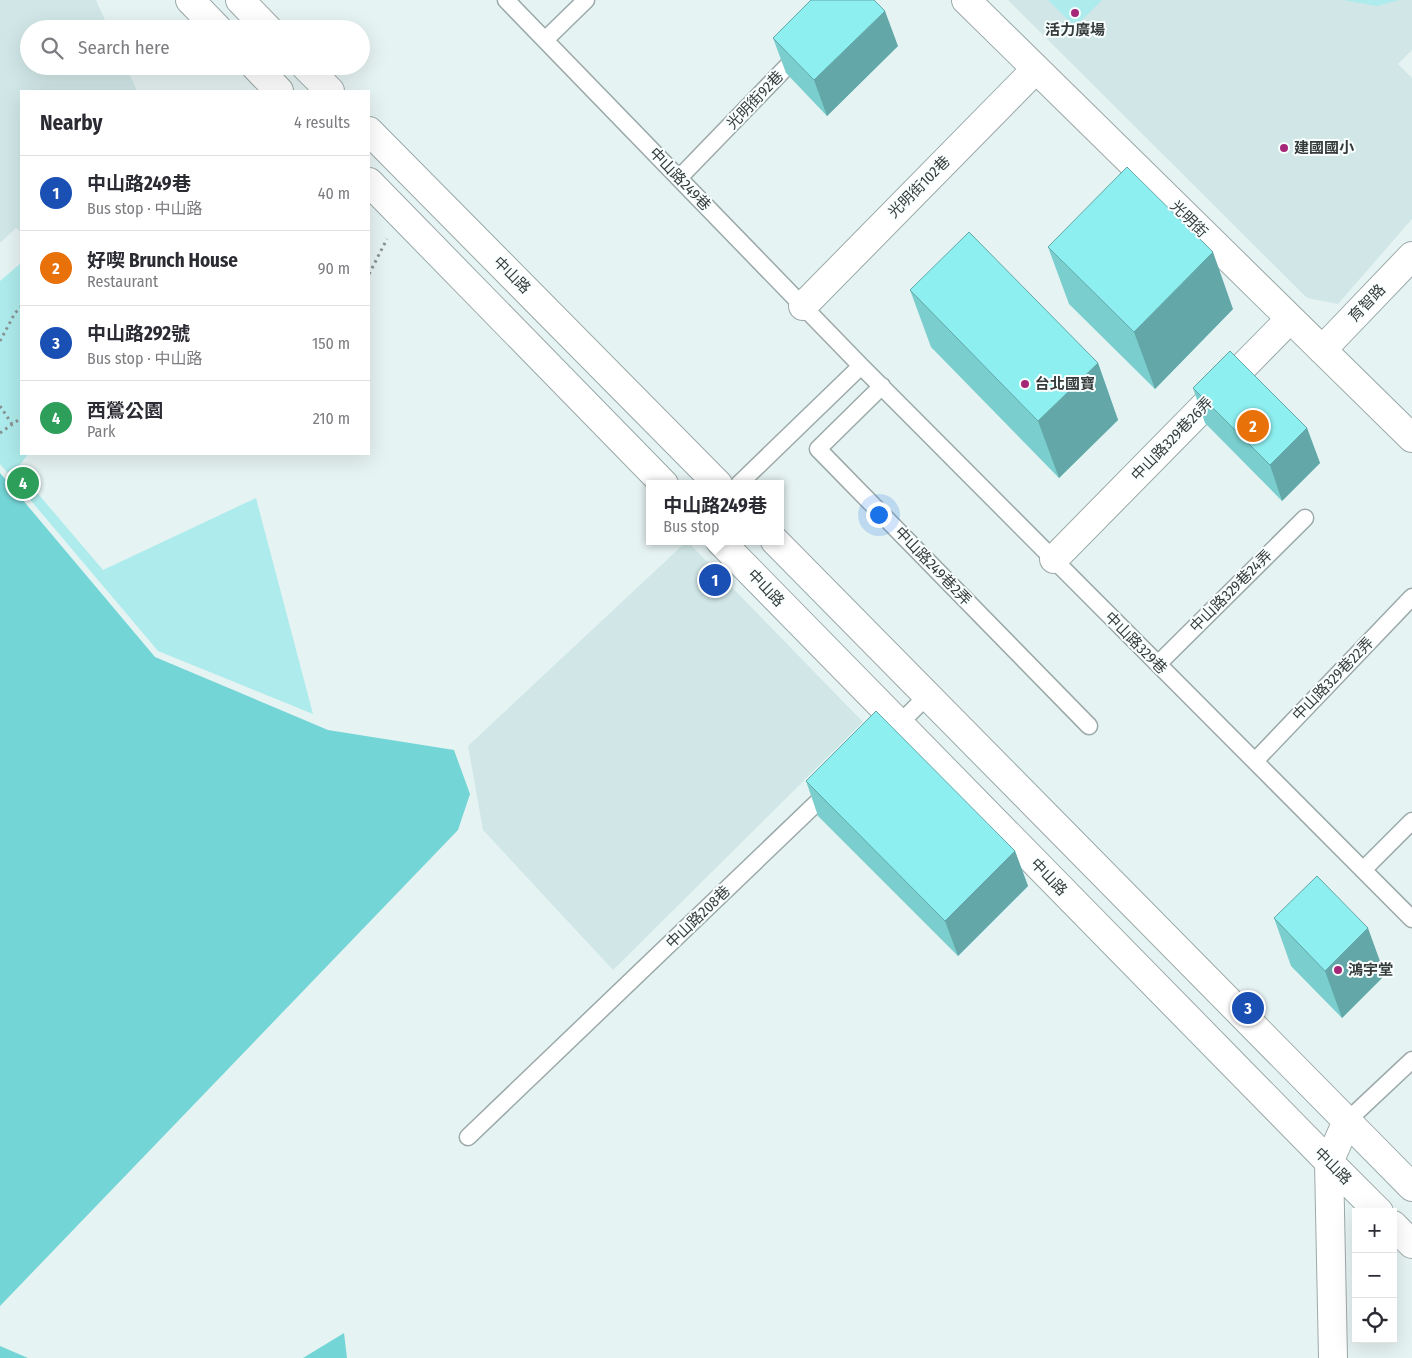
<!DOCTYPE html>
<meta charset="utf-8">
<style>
:root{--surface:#fff;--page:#f2f2f3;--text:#2b2b33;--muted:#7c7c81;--line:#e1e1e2;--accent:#a62778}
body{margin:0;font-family:"Fira Sans Condensed","Noto Sans TC",sans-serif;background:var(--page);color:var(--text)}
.controls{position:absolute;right:15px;bottom:15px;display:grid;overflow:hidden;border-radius:0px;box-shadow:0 5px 20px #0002}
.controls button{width:45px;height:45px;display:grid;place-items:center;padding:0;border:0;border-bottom:1px solid var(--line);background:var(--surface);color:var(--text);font:25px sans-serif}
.you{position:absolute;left:878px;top:514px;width:18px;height:18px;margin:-12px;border:4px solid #fff;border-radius:50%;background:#1a73e8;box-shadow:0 0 0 8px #1a73e833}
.badge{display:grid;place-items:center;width:32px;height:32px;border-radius:50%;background:var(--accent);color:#fff;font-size:16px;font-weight:700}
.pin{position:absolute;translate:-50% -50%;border:2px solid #fff;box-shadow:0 1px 5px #0006}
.popup{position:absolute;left:646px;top:480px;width:138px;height:65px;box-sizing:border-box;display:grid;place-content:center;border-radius:0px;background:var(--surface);filter:drop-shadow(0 1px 4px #0005);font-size:16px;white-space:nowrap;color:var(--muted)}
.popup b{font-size:19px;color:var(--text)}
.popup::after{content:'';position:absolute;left:50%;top:100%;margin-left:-10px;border:10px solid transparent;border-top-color:var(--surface)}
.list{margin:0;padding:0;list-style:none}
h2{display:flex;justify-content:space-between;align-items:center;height:65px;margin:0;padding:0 20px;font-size:21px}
h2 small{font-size:16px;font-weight:400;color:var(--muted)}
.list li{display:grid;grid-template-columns:32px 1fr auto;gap:15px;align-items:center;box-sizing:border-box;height:75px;padding:0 20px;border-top:1px solid var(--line)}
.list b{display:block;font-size:19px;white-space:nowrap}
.list p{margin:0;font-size:16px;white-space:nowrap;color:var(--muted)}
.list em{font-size:16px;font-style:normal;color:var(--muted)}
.icon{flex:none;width:28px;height:28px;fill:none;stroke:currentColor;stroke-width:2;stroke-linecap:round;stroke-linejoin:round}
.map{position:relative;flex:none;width:1412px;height:1358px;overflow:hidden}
.search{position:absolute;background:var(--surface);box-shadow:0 5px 20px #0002;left:20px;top:20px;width:350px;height:55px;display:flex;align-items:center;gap:12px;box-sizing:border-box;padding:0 18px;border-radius:28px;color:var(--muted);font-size:19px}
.panel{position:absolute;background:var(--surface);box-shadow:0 5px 20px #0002;left:20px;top:90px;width:350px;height:365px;border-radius:0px}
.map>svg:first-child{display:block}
</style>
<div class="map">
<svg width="1412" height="1358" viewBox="0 0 1412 1358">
<rect width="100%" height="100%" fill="#e6f3f3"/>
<path fill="#d1e7e7" d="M 0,0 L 96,0 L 109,29 L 29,29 L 29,66 L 126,66 L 137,91 L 21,91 L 21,232 L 16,228 L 0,243 Z
M 1008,0 L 1412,0 L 1412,50 L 1398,64 L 1412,78 L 1412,219 L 1338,304 L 1307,298 Z
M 687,541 L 863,722 L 613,970 L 483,830 L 468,746 Z"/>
<path fill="#aeebec" d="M 1048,0 L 1102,0 L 1075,27 Z
M 1343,0 L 1399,0 L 1377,6 Z
M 21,263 L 21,454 L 28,454 L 17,469 L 103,570 L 256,498 L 313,714 L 158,651 L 0,464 L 0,281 Z"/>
<path fill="#74d5d6" d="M 0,473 L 155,657 L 328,730 L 454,750 L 470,794 L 458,830 L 0,1306 Z
M 344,1333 L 347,1358 L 303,1358 Z
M 0,1346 L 28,1358 L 0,1358 Z"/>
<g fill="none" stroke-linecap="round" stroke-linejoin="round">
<g stroke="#9ca9a9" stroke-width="19">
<path id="lane" d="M 506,0 L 861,366 L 1412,919
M 545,40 L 586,0
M 679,178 L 799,54
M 882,386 L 818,449 L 1089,726
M 739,484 L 861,366
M 1158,664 L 1305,518
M 894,729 L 927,696
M 1255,761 L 1412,597
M 1363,870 L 1412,821
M 1347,1121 L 1412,1060
M 468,1137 L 829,791"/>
</g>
<g stroke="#9ca9a9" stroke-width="30">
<path id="street" d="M 966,0 L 1412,438
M 803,306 L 1036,69
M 1322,350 L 1412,256
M 1054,559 L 1290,319"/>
</g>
<g stroke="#9ca9a9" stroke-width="30">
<path id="secondary" d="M 190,0 L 218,29
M 240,0 L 268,29
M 255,66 L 279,91
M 305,66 L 330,91
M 369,131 L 718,484
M 369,182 L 664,484
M 720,541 L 1329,1162 L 1379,1212
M 775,541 L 1412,1187
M 1393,1225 L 1412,1244
M 1333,1358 L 1329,1162 L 1347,1121"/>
</g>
<path stroke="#8a9393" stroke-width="3" stroke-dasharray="2.5 4" stroke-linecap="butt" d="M 369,274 L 387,239
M 0,341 L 15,313 L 21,307
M 0,406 L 12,424
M 0,433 L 21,418"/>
<use href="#lane" stroke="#fff" stroke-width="16"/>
<use href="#street" stroke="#fff" stroke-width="28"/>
<use href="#secondary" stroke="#fff" stroke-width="28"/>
</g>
<path fill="#7acece" d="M 773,38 L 898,46 L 827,116 L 786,73 Z
M 1048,247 L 1233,309 L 1155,389 L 1069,304 Z
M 910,290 L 1098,363 L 1118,420 L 1059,478 L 931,347 Z
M 1193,388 L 1307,428 L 1320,463 L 1282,501 L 1205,423 Z
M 806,781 L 1015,851 L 1028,886 L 958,956 L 818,816 Z
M 1274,918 L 1385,975 L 1342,1018 L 1291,966 Z"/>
<path fill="#63a7a8" d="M 885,11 L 898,46 L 827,116 L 814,80 Z
M 1213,252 L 1233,309 L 1155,389 L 1134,332 Z
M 1098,363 L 1118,420 L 1059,478 L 1038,421 Z
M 1307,428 L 1320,463 L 1282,501 L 1270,465 Z
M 1015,851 L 1028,886 L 958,956 L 945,921 Z
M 1368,928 L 1385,975 L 1342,1018 L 1325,971 Z"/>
<path fill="#8eeff0" stroke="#63a7a8" d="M 811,0 L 874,0 L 885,11 L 814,80 L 773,38 Z
M 1127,167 L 1213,252 L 1134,332 L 1048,247 Z
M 969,232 L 1098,363 L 1038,421 L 910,290 Z
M 1230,351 L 1307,428 L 1270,465 L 1193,388 Z
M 876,711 L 1015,851 L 945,921 L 806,781 Z
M 1317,876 L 1368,928 L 1325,971 L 1274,918 Z"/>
<g fill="#a62778" stroke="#f9ffff" stroke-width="2">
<circle cx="1075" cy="13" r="5"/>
<circle cx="1284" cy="148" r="5"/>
<circle cx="1025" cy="384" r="5"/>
<circle cx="1338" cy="970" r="5"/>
</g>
<g text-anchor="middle" stroke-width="4" stroke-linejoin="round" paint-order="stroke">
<g font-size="15" font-weight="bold" fill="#353a3a" stroke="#f9ffff" text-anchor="start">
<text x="1075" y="35" text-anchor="middle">活力廣場</text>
<text x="1294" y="153">建國國小</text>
<text x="1035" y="389">台北國寶</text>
<text x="1348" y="975">鴻宇堂</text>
</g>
<g font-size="15" fill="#353a3a" stroke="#f9ffff">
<text transform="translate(755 100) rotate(-46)" y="5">光明街92巷</text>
<text transform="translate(680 179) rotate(46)" y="5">中山路249巷</text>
<text transform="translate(919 187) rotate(-45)" y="5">光明街102巷</text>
<text transform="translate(1189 219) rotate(45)" y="5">光明街</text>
<text transform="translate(512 275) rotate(45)" y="5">中山路</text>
<text transform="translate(1367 303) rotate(-46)" y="5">育智路</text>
<text transform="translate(1172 439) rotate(-46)" y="5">中山路329巷26弄</text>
<text transform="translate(933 566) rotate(46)" y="5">中山路249巷2弄</text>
<text transform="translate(766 588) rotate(46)" y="5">中山路</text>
<text transform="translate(1231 591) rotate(-45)" y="5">中山路329巷24弄</text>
<text transform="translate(1136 643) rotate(45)" y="5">中山路329巷</text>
<text transform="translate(1333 679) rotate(-46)" y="5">中山路329巷22弄</text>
<text transform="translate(1049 877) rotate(46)" y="5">中山路</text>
<text transform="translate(698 917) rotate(-44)" y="5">中山路208巷</text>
<text transform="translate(1333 1166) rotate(45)" y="5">中山路</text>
</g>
</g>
</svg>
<div class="controls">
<button>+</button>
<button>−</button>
<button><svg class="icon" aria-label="locate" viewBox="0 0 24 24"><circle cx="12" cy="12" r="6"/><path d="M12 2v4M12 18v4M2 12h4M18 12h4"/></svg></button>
</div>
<div class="you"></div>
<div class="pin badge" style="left:715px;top:580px;background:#1a4fb4">1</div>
<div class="popup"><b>中山路249巷</b>Bus stop</div>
<div class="pin badge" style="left:1253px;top:426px;background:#e8710a">2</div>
<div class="pin badge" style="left:1248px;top:1008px;background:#1a4fb4">3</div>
<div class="pin badge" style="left:23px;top:483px;background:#2e9e5b">4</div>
<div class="search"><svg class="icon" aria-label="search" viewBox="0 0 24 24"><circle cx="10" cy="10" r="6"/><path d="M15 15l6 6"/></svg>Search here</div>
<section class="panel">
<h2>Nearby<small>4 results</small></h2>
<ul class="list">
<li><span class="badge" style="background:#1a4fb4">1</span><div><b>中山路249巷</b><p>Bus stop · 中山路</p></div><em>40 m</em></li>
<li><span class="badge" style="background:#e8710a">2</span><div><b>好喫 Brunch House</b><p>Restaurant</p></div><em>90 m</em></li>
<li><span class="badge" style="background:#1a4fb4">3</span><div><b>中山路292號</b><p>Bus stop · 中山路</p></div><em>150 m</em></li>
<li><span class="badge" style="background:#2e9e5b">4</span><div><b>西鶯公園</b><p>Park</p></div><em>210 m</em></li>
</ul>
</section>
</div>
